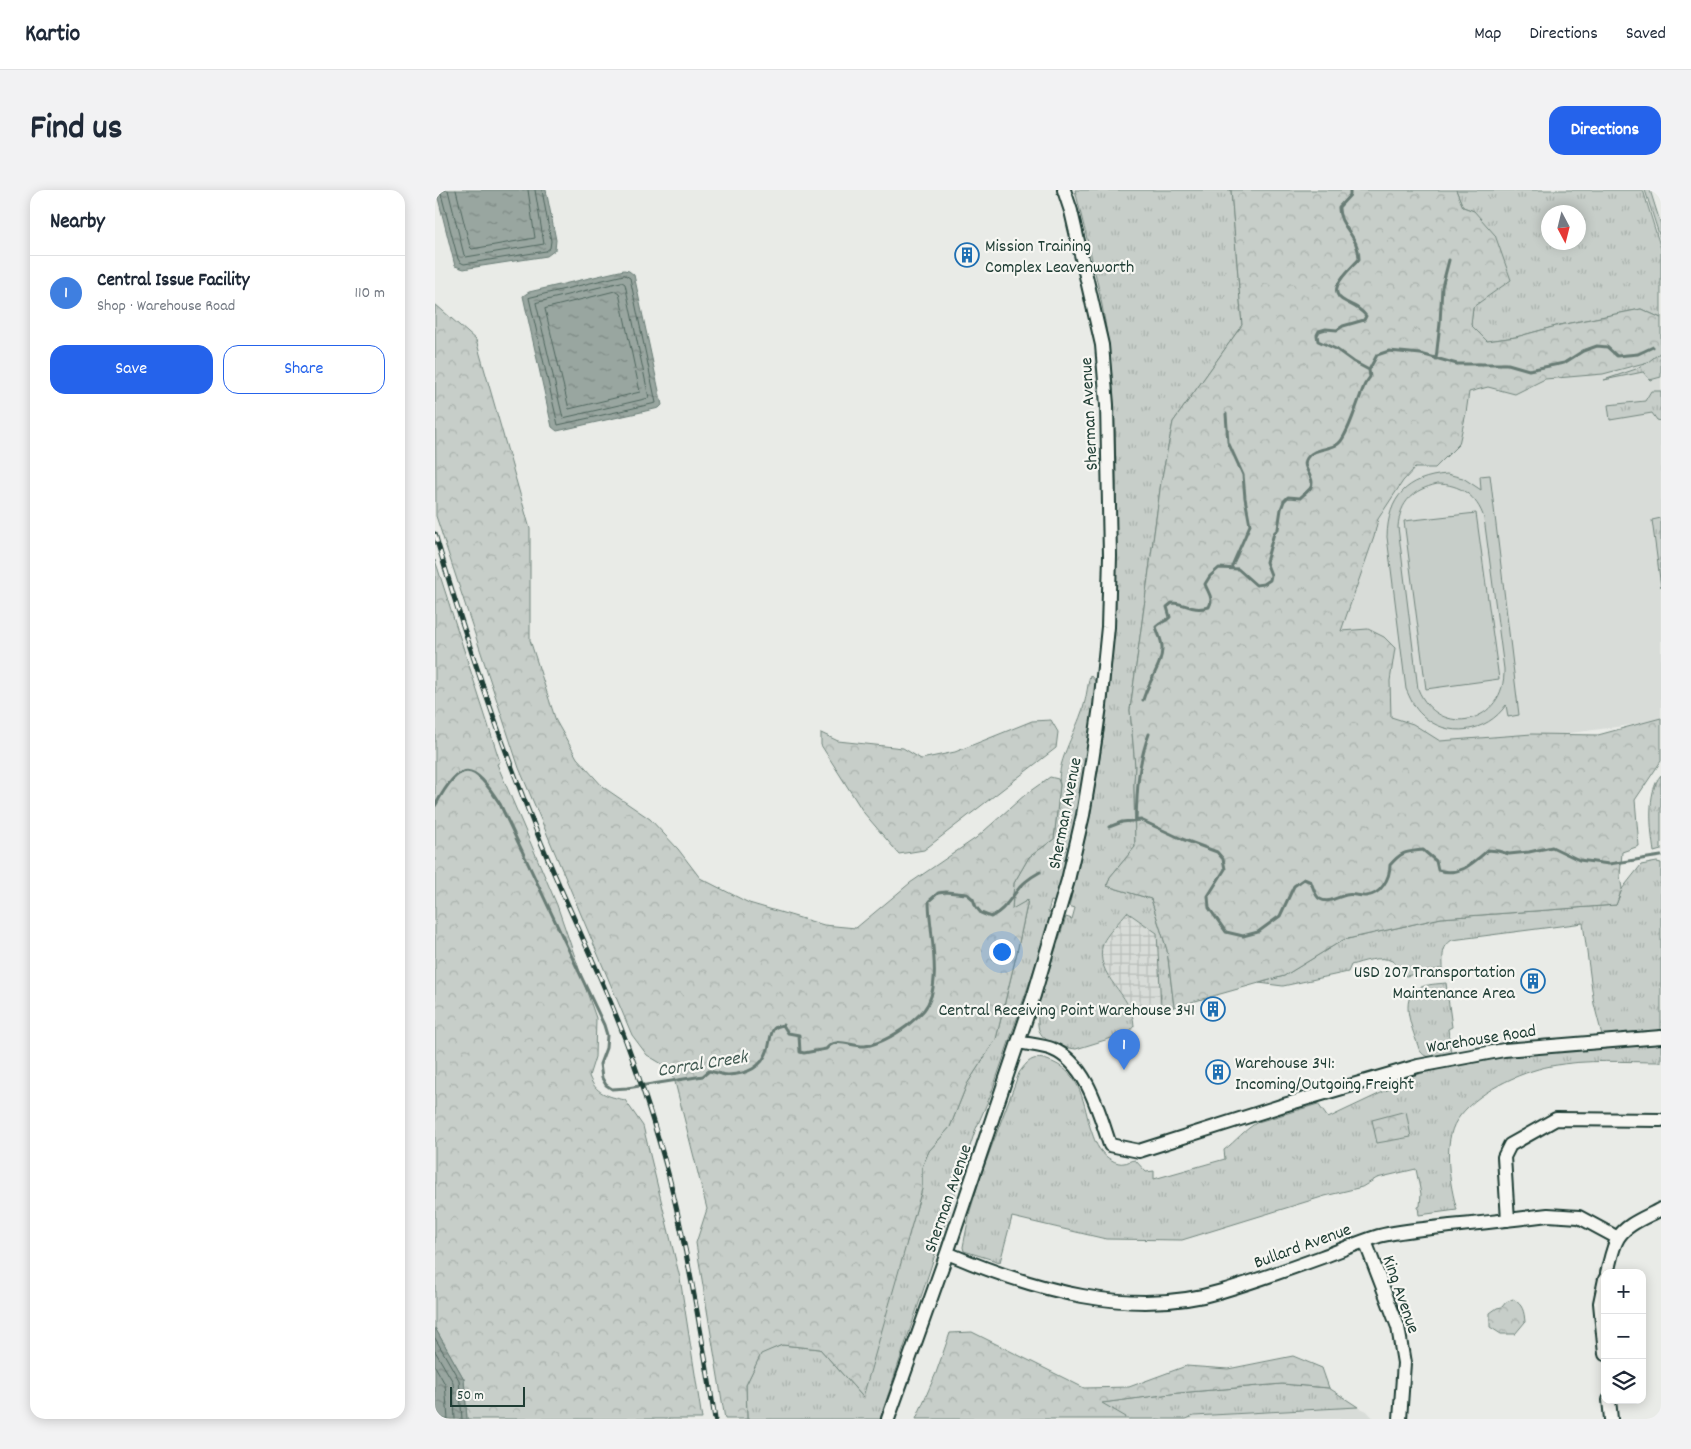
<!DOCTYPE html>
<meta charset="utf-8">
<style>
:root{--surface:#fff;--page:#f2f2f3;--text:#1f2937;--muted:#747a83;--line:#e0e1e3;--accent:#2563eb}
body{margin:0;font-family:Dekko,sans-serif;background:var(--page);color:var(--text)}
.controls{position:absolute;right:15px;bottom:15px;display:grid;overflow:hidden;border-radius:10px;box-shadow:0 2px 12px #0003}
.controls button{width:45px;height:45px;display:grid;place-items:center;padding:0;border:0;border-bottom:1px solid var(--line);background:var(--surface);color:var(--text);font:25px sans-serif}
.compass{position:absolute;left:1106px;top:15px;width:45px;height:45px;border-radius:50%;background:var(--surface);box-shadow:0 2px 12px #0003;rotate:173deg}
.scale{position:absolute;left:15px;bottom:12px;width:75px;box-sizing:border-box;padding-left:5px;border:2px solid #1f3d34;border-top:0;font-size:14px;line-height:18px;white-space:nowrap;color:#1f3d34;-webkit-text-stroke:4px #f6f6f2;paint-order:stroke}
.you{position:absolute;left:566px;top:761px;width:18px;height:18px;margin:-12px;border:4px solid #fff;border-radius:50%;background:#1a73e8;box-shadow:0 0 0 8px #1a73e833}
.badge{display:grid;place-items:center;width:32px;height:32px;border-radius:50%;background:var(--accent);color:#fff;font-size:16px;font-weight:700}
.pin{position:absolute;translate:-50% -41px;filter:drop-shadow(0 1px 2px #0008)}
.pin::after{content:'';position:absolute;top:26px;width:18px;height:15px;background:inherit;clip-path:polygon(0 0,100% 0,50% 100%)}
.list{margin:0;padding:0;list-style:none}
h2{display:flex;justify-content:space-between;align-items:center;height:65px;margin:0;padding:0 20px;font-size:21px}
h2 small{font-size:16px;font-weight:400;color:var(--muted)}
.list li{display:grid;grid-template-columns:32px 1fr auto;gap:15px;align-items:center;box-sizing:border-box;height:75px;padding:0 20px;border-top:1px solid var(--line)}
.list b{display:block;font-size:19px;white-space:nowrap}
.list p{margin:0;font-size:16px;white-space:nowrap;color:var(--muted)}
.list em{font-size:16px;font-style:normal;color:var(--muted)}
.actions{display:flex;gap:10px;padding:15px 20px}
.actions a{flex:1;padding:11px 0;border:1px solid var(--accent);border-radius:15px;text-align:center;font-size:18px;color:var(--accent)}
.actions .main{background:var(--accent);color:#fff}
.icon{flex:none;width:28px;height:28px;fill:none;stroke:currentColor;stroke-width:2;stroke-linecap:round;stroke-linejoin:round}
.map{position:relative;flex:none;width:1226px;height:1229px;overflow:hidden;border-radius:15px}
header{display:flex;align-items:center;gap:30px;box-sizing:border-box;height:70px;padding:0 25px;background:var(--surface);border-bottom:1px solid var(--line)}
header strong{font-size:24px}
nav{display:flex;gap:28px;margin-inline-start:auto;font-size:18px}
.intro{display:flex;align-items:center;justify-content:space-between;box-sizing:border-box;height:120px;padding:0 30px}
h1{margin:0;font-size:35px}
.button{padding:12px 22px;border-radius:15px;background:var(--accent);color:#fff;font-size:18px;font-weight:700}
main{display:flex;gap:30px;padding:0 30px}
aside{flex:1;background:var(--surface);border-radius:15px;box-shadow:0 2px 12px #0003}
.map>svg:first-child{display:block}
</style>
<header>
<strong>Kartio</strong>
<nav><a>Map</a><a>Directions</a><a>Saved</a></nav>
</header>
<div class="intro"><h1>Find us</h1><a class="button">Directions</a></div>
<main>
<aside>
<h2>Nearby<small></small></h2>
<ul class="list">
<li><span class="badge" style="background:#3f7fe0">1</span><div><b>Central Issue Facility</b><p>Shop · Warehouse Road</p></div><em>110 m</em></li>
</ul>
<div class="actions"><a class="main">Save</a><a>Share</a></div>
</aside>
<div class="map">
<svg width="1226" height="1229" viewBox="0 0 1226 1229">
<defs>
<pattern id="industrial-grid" width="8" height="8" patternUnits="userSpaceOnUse" patternTransform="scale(1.25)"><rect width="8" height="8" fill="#d8dcd8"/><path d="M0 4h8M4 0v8" fill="none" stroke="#b9beba"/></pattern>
<pattern id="grass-tufts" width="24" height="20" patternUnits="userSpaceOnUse" patternTransform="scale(1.25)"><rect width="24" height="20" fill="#c7cec9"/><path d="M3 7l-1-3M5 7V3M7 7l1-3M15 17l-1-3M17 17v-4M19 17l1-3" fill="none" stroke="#aab2ad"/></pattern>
<pattern id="forest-crowns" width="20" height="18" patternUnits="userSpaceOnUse" patternTransform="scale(1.25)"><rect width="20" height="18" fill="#c7cec9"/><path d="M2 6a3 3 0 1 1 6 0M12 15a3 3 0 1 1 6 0" fill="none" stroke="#aab2ad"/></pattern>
<pattern id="water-ripples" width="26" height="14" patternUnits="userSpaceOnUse" patternTransform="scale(1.25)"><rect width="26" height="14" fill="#99a6a0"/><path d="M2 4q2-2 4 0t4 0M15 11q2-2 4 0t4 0" fill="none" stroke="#7c8883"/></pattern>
</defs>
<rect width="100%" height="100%" fill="#e9ebe7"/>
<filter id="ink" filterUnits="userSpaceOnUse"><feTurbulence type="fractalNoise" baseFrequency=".02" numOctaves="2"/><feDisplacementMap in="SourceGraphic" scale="10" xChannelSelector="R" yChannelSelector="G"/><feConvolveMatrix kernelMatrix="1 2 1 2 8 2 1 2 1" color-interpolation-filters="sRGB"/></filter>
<g filter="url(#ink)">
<path fill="#d8dcd8" d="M 1226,149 L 1226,531 L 992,562 L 941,545 L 887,434 L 998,198 Z
M 904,1217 L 923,1217 L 932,1221 L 939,1229 L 739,1229 L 759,1226 Z"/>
<path fill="url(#industrial-grid)" d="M 692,722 L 722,743 L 726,812 L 697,819 L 666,775 L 668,752 Z"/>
<path fill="url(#grass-tufts)" stroke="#73867e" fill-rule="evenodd" d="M 640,0 L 796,0 L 807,135 L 738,232 L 726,292 L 695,520 L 700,576 L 699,595 L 700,657 L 675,687 L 672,696 L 716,709 L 732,760 L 739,817 L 729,820 L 726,816 L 722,743 L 692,722 C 686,730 671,745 668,753 C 658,788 698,802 699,836 L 693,843 L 641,859 C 626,857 604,852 603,835 C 602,827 605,820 604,811 L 631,727 L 637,729 L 640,718 L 634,716 C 652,645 666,574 674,501 C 681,437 682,373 681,309 C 681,256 680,203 673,151 C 666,100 652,50 640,0 Z
M 1021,0 L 1208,0 L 1226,59 L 1226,128 L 1206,119 L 1125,135 L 1081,147 L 1052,151 L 1036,135 L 1038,117 L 1039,21 L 1028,17 ZM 1114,22 L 1144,22 L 1144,52 L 1114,52 Z
M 1210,0 L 1215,0 L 1226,35 L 1226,51 Z
M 1226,162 L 1226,187 L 1215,190 L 1208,182 L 1169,190 L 1201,179 Z
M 1216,201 L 1226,201 L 1226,231 L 1222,230 L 1217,223 L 1175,230 L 1173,215 L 1210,211 Z
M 1226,328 L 1226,397 L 1217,330 Z
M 655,485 L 662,493 C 654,567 640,640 621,712 L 616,711 L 613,722 L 618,724 L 556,904 L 540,941 L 494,1083 L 445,1229 L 312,1229 L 311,1195 L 326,1163 L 347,1155 L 385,1159 L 427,1206 L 487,999 L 487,977 L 494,961 L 515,937 L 532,894 L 561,849 L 582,762 L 593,710 L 577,720 L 579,693 L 594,667 L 619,649 L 625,595 C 620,577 640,542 646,524 C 651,512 652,498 655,485 Z
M 1226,585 L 1226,660 L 1219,662 C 1216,641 1211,602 1226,585 Z
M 1222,672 L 1226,673 L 1226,840 L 1167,845 L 1159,814 L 1148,733 L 1017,750 C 1006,757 1008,767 1008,778 L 971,786 C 964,782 963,775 957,771 C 946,765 927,772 916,775 L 913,782 L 848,796 L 824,793 L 849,786 L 908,750 L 1006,728 L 1181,715 L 1187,699 L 1206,675 Z
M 1011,793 L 1017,837 L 1013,839 L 1016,864 C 1003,867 991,872 984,859 C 979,842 962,808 984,798 C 992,794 1002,794 1011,793 Z
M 1226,853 L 1226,872 C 1190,872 1151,869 1116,876 C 1084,882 1040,903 1022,930 C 1007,952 1015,996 1022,1020 L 984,1025 L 983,1017 L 985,1016 L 986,1004 L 981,979 L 942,988 L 927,997 L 890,1006 L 747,1050 L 671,1049 L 577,1027 L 565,1072 L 529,1061 L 528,1057 L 535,1021 L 546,985 L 584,883 C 592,872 597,865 612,870 C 645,881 647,907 655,937 C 658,945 660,954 666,961 C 670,967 682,975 689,973 C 693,973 695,970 700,970 L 711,982 L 719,981 L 719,989 L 790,969 L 789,960 C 801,951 810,939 823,932 L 883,914 L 893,928 L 965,894 L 964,890 C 996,880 1028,872 1061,867 C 1116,859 1171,857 1226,853 Z
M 847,1194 L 894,1198 L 923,1217 L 759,1226 L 751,1229 L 690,1229 L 690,1227 L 666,1213 L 743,1203 Z"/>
<path fill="url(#forest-crowns)" stroke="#73867e" d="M 796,0 L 1021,0 L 1028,17 L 1039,21 L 1060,45 L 1076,90 L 1038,117 L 1036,135 L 1052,151 L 1081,147 L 1125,135 L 1206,119 L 1226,128 L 1226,162 L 1213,172 L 1168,184 L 1110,189 L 1080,204 L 1053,197 L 1034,202 L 1031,223 L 1024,254 L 1000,278 L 980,278 L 968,291 L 943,329 L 939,347 L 906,441 L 933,439 L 949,447 L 960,458 L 955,491 L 956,527 L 978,534 L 1005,551 L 1097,544 L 1163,545 L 1226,528 L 1226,571 L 1200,610 L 1204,656 L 1187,662 L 1185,686 L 1187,699 L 1181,715 L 1006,728 L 908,750 L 849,786 L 739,817 L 732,760 L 716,709 L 672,696 L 675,687 L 700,657 L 699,595 L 700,576 L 695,520 L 726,292 L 738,232 L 807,135 Z
M 0,114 L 41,150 L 95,339 L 95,450 L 121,531 L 142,568 L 168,597 L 215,629 L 243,659 L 265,688 L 314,713 L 389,735 L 421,738 L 475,693 L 541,648 L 591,604 L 615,587 L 623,589 L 625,595 L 619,649 L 594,667 L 579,693 L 577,719 L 593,710 L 582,762 L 561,849 L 532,894 L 515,937 L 494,961 L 487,977 L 487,999 L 428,1207 L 385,1159 L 347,1155 L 326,1164 L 311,1195 L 312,1229 L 290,1229 L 261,1053 L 272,1019 L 237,880 L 212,865 L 197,845 L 84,578 L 1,326 Z
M 0,370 L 65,572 L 62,574 L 122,715 L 161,828 L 160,867 L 154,886 C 161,904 172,906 190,910 L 208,936 L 245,1088 L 267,1229 L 32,1229 L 29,1189 L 0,1138 Z
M 616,530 L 623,542 L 621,558 L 489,660 L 464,664 L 429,623 L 386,555 L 386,543 L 403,551 L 468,558 L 486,569 L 520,562 L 597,531 Z
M 971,921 L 976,947 L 942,953 L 937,930 Z
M 1078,1109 C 1088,1115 1089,1121 1090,1132 L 1080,1144 L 1066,1144 L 1055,1137 L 1055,1123 L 1062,1118 L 1067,1117 L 1071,1112 Z
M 537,1142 L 649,1198 L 694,1197 L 751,1176 L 793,1179 L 858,1166 L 887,1178 L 894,1198 L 847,1194 L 743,1203 L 667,1213 L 691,1227 L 690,1229 L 481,1229 L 501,1183 L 515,1143 Z"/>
<path fill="#c7cec9" stroke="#73867e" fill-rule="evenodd" d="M 1012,284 L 1028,288 L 1046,300 L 1045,286 L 1055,285 L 1084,525 L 1073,527 L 1071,515 C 1052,543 1012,549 987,525 C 979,518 975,508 971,499 L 952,347 C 953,307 972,287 1012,284 ZM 1002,294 C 1025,294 1042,306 1049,328 L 1069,479 C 1071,534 1004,550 983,499 L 963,337 C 965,311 978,300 1002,294 Z
M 1041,323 L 1064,489 L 991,499 L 969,331 Z"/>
<path fill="url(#water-ripples)" stroke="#687c75" d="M 1,0 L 111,0 L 121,50 L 120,60 L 112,66 L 34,78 L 29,79 L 20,76 Z
M 189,80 L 194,81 L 199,85 L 227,215 L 224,218 L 122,241 L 117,237 L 88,106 L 94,102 Z
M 0,1138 L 29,1189 L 32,1229 L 0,1229 Z"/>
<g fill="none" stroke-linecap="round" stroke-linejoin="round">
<path stroke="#50675f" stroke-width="1" d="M 5,0 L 23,69 L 25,72 L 29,74 L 111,61 L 115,58 L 116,51 L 107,0
M 13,0 L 29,65 L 31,67 L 109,54 L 100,0
M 21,0 L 35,57 L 37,59 L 100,48 L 93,0
M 190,85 L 195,88 L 221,213 L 123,235 L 94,108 Z
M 187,92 L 190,94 L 214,208 L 128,228 L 101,113 Z
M 181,101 L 184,103 L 205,202 L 134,219 L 110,119 Z
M 0,1148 L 24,1190 L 27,1229
M 0,1161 L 18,1192 L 20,1229
M 0,1176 L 10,1194 L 13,1229"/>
<path stroke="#687c75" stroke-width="3" d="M 1001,169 L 1005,133 L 1007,97 L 1014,70
M 934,180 L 942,165 L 954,161 L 986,164 L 1022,174 L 1073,174 L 1094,180 L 1129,173 L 1148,161 L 1162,156 L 1172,157 L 1182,166 L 1203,164 L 1218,157
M 791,224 L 793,252 L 808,285 L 810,308 L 815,335 L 796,378
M 708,510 C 713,492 728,474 727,457 C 727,451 723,443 721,437 C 725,432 731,432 735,427 L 732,417 L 737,413 C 752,413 756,422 774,417 C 779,408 773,403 770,394 L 775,386 L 784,378 L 803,379 L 821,395 L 829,394 L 835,390 L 836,385 L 831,372 L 839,343 L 843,339 L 846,319 L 849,311 L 853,307 L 865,308 C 868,305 874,301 876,297 C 881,287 865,278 872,268 C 879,258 894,260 903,254 C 913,247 924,206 930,194 L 935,187 L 934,180 L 919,172 L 901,159 L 883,151 L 882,145 L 884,141 L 891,139 L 902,140 L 908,136 L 929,130 L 931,126 C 926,119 919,116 911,112 C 887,101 915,80 924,69 C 924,45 903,36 904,17 L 915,5 L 915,0
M 0,616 C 26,568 38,572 65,614 L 169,835 L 172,845 L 171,858 L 165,874 L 167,888 L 171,895 L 177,899 L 192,898 L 268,886 L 274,881 C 280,882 287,885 293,885 C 312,884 327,878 333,859 C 335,853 335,845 338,840 C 340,836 344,836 348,835 L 353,843 L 364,845 L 365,862 L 369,863 L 391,859 C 401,846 416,857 430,856 C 444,854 461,844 472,836 C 477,831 484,826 489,820 C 509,795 494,742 494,711 L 503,703 L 511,702 L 532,704 L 538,709 L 541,717 L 546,723 L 556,727 C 568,721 573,712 581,702 C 587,693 596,687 605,682
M 701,630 C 702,600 703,573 714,544
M 674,637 L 687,632 L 706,630 L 747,649 L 782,662 L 788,669 L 790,679 L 773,706 L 774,718 L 791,742 L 808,746 L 823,742 L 845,726 L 859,696 L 869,689 L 876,692 C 878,697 880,706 885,709 C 894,714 902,707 911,705 C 918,703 925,707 931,706 C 946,705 955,688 955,675 C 967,661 971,662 988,660 L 1001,671 L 1003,680 C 1024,687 1038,673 1053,660 L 1063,661 L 1074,664 L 1094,662 L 1117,657 L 1144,670 L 1174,674 L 1226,666"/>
<g stroke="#1f3d34" stroke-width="16">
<path id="minor" d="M 583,852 C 592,854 610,856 617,859 C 652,873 664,923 675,955 L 704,961 L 849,915 L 983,876 L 1069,860 L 1226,847
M 1073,1030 L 1069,967 L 1075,955 L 1121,929 L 1226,930
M 930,1051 L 963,1137 L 969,1173 L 965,1229
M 512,1063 C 597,1099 696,1129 787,1101 C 821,1091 854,1079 887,1067 C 906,1060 925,1052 944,1046 C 968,1040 991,1039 1015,1036 C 1048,1033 1081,1029 1113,1025 L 1144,1027 L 1183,1048
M 1172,1083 C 1175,1072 1177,1058 1183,1048 C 1191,1034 1212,1027 1226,1019
M 1170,1089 L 1165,1113 L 1170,1164
M 1174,1210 L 1176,1229
M 453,1229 L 512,1063 L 599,805 L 633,690 L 648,625 L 657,571 L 665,516 L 673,437 L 675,366 L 672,215 L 667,155 L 636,21 L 629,0"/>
</g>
<use href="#minor" stroke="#f6f6f2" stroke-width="12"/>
<g stroke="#1f3d34" stroke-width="5">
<path id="rail" d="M 0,344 C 30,446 63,546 103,645 C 135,725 175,801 202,882 C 215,921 228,960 237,999 C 255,1075 268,1152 280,1229"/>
</g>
<use href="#rail" stroke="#f6f6f2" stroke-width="3" stroke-dasharray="9" stroke-linecap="butt"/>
</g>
</g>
<defs>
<g id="building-ring" transform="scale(1.25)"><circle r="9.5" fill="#f6f6f2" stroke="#1f6fb2" stroke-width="1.5"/><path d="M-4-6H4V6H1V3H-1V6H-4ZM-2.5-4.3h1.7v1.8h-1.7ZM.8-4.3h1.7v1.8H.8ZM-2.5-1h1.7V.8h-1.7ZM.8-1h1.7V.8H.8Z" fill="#1f6fb2"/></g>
</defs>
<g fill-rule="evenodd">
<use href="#building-ring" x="532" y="65"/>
<use href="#building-ring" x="1098" y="791"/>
<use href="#building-ring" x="778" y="819"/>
<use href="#building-ring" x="783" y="882"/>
</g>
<g text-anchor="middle" stroke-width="4.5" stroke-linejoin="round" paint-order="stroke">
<g font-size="18" fill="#1f3d34" stroke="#f6f6f2" text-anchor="start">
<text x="550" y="61">Mission Training<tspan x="550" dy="21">Complex Leavenworth</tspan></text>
<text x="1080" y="787" text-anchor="end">USD 207 Transportation<tspan x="1080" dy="21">Maintenance Area</tspan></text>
<text x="760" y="825" text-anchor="end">Central Receiving Point Warehouse 341</text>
<text x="800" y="878">Warehouse 341:<tspan x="800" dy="21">Incoming/Outgoing Freight</tspan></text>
</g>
<g font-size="18" fill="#1f3d34" stroke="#f6f6f2">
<text transform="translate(653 224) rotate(-93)" y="6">Sherman Avenue</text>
<text transform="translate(629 623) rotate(-79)" y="6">Sherman Avenue</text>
<text transform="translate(1046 848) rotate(-9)" y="6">Warehouse Road</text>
<text transform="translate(512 1008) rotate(-71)" y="6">Sherman Avenue</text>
<text transform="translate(867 1055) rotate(-20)" y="6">Bullard Avenue</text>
<text transform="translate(967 1104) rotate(71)" y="6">King Avenue</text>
</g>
<g font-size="19" font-style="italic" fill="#445c54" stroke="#f6f6f2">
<text transform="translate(267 872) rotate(-9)" y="7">Corral Creek</text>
</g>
</g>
</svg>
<div class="controls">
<button>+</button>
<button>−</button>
<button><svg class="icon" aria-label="layers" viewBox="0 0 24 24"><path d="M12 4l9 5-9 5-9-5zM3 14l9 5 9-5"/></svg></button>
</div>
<svg class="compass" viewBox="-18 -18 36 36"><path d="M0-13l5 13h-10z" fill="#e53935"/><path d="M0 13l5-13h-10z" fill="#747a83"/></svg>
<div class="scale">50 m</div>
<div class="you"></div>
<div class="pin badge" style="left:689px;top:880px;background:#3f7fe0">1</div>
</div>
</main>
